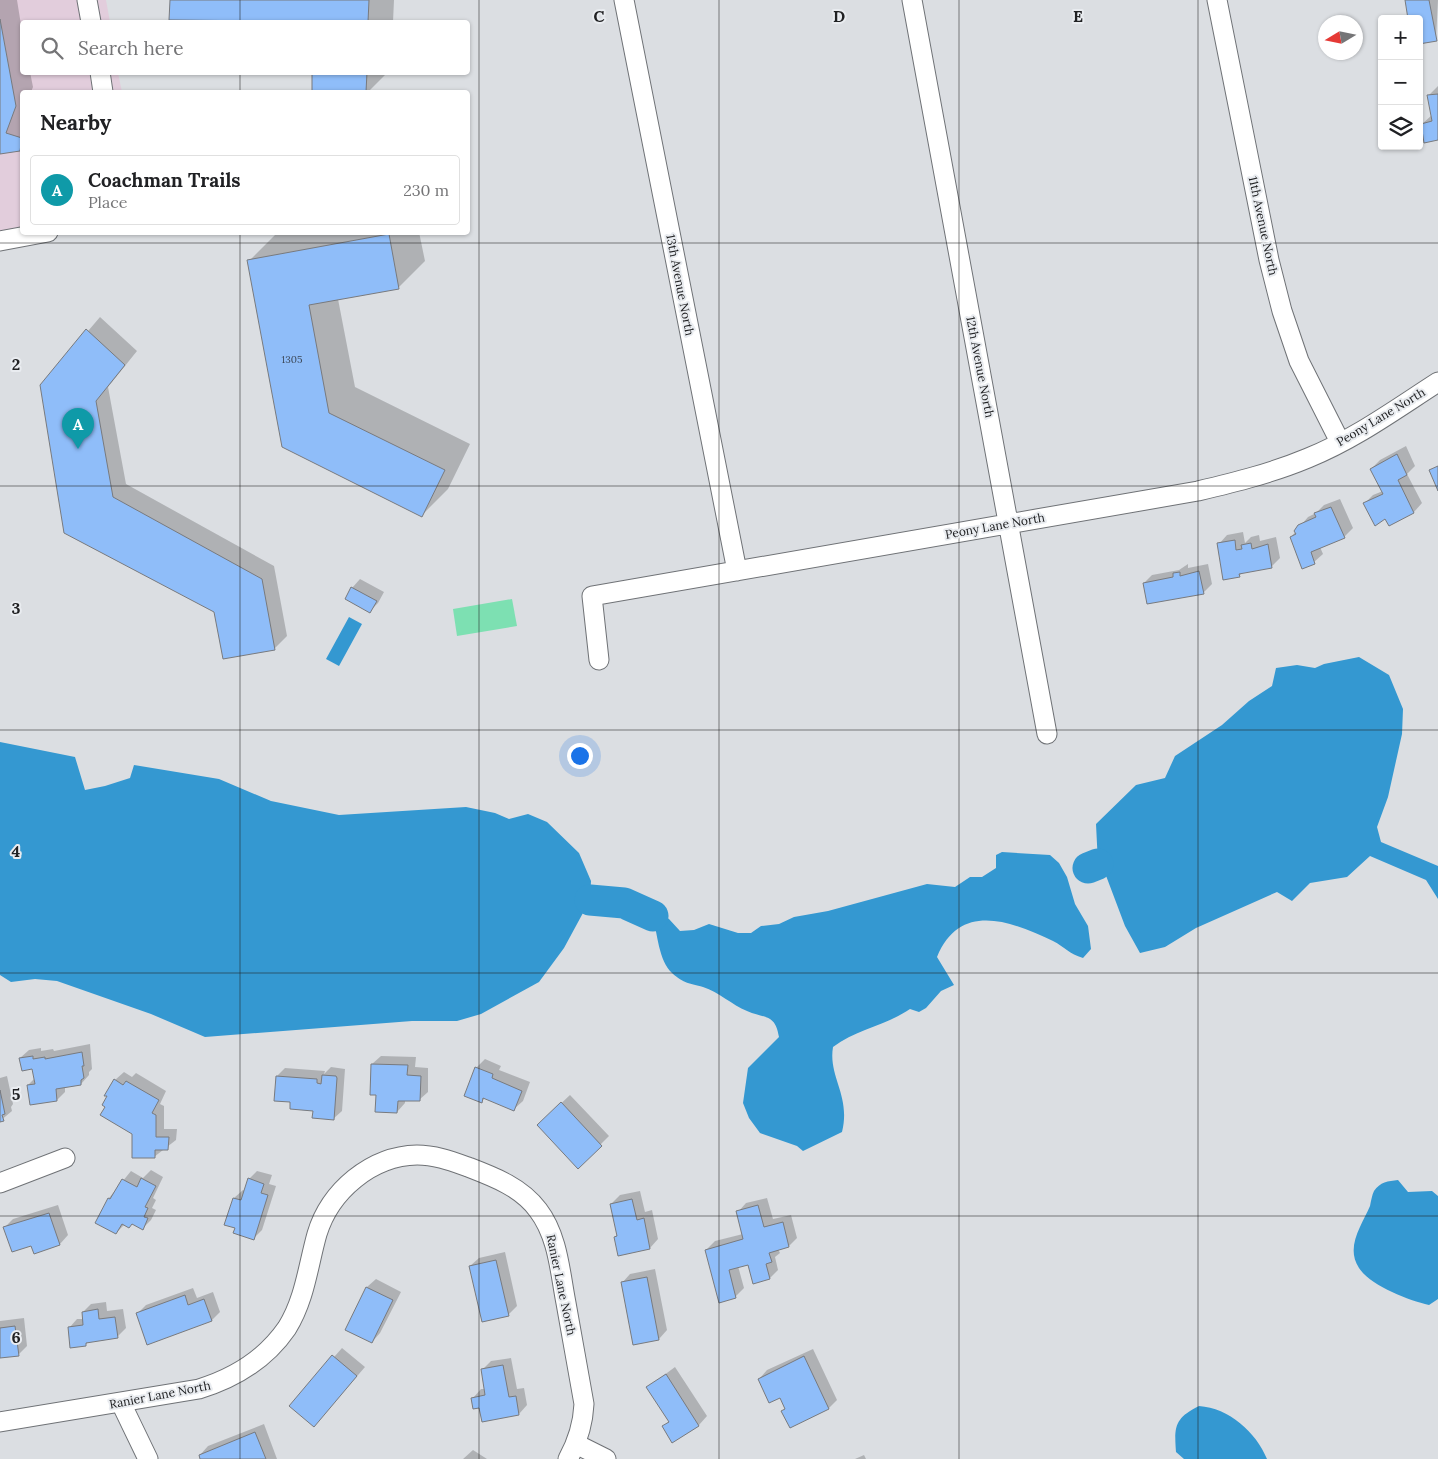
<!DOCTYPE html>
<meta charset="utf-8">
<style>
:root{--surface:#fff;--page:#f6f6f6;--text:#202124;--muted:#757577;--line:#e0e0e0;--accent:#b85228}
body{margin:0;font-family:Lora,serif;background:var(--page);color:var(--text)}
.controls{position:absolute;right:15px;top:15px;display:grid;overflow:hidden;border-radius:5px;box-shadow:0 1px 4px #0004}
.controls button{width:45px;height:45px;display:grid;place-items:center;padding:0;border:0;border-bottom:1px solid var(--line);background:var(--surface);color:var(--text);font:25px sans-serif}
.compass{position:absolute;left:1318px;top:15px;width:45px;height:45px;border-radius:50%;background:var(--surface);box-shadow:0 1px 4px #0004;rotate:260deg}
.you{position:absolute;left:579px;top:755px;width:18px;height:18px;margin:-12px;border:4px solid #fff;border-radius:50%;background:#1a73e8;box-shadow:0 0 0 8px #1a73e833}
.badge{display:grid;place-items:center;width:32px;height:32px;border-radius:50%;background:var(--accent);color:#fff;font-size:16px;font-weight:700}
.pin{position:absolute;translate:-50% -41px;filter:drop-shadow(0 1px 2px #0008)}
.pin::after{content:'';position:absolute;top:26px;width:18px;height:15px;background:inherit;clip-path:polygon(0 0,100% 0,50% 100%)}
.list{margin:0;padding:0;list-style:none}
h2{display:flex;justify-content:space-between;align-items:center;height:65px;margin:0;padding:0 20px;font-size:21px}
h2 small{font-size:16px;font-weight:400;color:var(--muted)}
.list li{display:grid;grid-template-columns:32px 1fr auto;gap:15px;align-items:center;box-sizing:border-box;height:70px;margin:0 10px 10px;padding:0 10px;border:1px solid var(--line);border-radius:5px}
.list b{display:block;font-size:19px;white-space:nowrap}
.list p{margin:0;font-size:16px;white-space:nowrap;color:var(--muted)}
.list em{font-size:16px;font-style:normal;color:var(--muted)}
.icon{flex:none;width:28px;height:28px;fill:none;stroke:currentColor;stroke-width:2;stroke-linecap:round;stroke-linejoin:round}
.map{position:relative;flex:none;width:1438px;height:1459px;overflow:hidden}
.search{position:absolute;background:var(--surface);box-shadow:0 1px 4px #0004;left:20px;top:20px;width:450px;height:55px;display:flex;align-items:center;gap:12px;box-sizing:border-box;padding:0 18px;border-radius:5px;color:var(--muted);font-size:19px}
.panel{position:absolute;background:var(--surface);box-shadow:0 1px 4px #0004;left:20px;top:90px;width:450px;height:145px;border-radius:5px}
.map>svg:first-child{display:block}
</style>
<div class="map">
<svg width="1438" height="1459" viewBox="0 0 1438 1459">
<rect width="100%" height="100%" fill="#dbdee2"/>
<path fill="#e2cddc" d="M 0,0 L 106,0 L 110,22 L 22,22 L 22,72 L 118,73 L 122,92 L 22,92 L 22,232 L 0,238 Z"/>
<path fill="#7de0b2" d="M 512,599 L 517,626 L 457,636 L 453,609 Z"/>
<path fill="#3498d1" d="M 349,617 L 362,624 L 339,666 L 326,659 Z
M 1359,657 L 1389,675 L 1403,709 L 1402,734 L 1388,797 L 1377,827 L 1381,842 L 1438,866 L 1438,899 L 1426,880 L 1370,856 L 1347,877 L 1310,883 L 1292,901 L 1277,892 L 1196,928 L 1165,947 L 1140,953 L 1125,926 L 1105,873 L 1098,864 L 1096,824 L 1136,785 L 1165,778 L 1175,756 L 1222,725 L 1249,701 L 1272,686 L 1276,668 L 1297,665 L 1315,668 L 1324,664 Z
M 0,742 L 75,757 L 85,790 L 105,786 L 130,778 L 134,765 L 219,779 L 271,801 L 339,815 L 466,807 L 495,813 L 509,819 L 528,814 L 547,822 L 579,853 L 591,881 L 590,900 L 564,948 L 539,982 L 481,1014 L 457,1021 L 412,1021 L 205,1037 L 151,1014 L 57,981 L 35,979 L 11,982 L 0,975 Z
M 1002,852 L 1050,855 L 1059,863 L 1067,877 L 1075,904 L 1088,926 L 1091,949 L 1083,958 C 1069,954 1065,947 1053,941 C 1011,921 960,901 937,957 L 954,985 L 941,991 L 926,1008 L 919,1012 L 910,1009 C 885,1026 857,1029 833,1047 C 828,1077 851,1095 842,1132 L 803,1151 L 797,1146 L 760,1133 L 749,1118 L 743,1103 L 748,1068 L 779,1037 C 775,1013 765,1019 747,1011 C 732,1005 719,992 703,987 C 690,983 684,984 672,973 C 659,961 657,933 653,916 L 659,913 L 669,919 L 680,931 L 694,930 L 709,924 L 738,933 L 751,933 L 761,926 L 779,924 L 794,917 L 828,911 L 927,884 L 955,887 L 970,877 L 982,877 L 996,868 L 996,855 Z
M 1398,1180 L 1408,1192 L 1432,1191 L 1438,1196 L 1438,1299 L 1429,1305 C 1408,1300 1371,1286 1359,1268 C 1345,1247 1362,1225 1370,1206 C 1371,1201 1372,1195 1374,1191 C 1380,1182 1388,1181 1398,1180 Z
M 1199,1406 C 1229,1408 1256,1432 1267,1459 L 1184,1459 L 1176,1452 C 1174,1426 1175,1418 1199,1406 Z"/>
<path fill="#0003" d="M 0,0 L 17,0 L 22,31 L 22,72 L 30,72 L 33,87 L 31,92 L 22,92 L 22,147 L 19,150 L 0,154 Z
M 171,0 L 394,0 L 393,22 L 171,18 Z
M 1406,0 L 1438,0 L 1436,40 L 1419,19 Z
M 314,72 L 388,72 L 368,92 L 313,92 Z
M 1438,86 L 1438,139 L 1422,124 L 1432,115 L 1428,96 Z
M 287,232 L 419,232 L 425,261 L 399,287 L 338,299 L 355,387 L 470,444 L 448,489 L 422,515 L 283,446 L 249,261 L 275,235 Z
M 100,317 L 137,351 L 108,387 L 126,484 L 274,566 L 287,636 L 274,649 L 216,611 L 65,532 L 42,385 Z
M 1406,446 L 1415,466 L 1407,474 L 1422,503 L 1414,512 L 1389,525 L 1386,518 L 1365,503 L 1373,495 L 1383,491 L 1371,469 L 1380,460 Z
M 1340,499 L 1353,528 L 1344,537 L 1320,547 L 1323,554 L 1314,562 L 1302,567 L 1291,537 L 1308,517 L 1316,513 L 1324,505 Z
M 1243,532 L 1245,543 L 1251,537 L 1259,535 L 1260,541 L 1276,537 L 1280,558 L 1271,567 L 1243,572 L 1239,576 L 1219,544 L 1227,535 Z
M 1188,564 L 1188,568 L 1208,564 L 1212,584 L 1203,593 L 1144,583 L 1152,575 L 1179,570 Z
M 360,579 L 384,592 L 378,603 L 370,611 L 346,598 L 352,588 Z
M 90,1044 L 92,1069 L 89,1072 L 89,1075 L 81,1084 L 65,1086 L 65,1092 L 57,1100 L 28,1085 L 35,1078 L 33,1068 L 20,1058 L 29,1050 L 41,1048 L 41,1051 L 53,1049 L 54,1051 Z
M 381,1056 L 416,1057 L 415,1067 L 428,1068 L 428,1092 L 419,1100 L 405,1100 L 405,1103 L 397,1112 L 377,1094 L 372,1064 Z
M 485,1059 L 501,1066 L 499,1070 L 530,1082 L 523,1101 L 514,1109 L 485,1098 L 481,1102 L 476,1068 Z
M 331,1067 L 345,1069 L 342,1111 L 333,1119 L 292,1101 L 277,1076 L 285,1068 L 325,1071 L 324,1074 Z
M 124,1072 L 132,1077 L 136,1073 L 166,1091 L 160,1104 L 164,1106 L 164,1129 L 177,1129 L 176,1140 L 154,1157 L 107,1107 L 115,1080 Z
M 7,1076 L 13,1104 L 11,1107 L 12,1111 L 0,1121 L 0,1078 Z
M 570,1095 L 609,1136 L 578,1167 L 538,1125 Z
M 151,1170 L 163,1177 L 153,1198 L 156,1200 L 152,1208 L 156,1210 L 151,1220 L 143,1228 L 132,1223 L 125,1224 L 116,1233 L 97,1223 L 109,1198 L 131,1171 L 143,1178 Z
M 257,1171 L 272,1175 L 269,1184 L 276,1186 L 262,1230 L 254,1238 L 236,1228 L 234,1198 L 243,1190 L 245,1191 L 249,1179 Z
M 640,1191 L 645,1212 L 652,1210 L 658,1239 L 650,1248 L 619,1254 L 615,1237 L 618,1234 L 611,1204 L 620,1195 Z
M 767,1198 L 773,1219 L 791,1215 L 797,1238 L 789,1246 L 778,1249 L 780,1253 L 775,1257 L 778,1270 L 770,1278 L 748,1264 L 738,1266 L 744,1288 L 735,1297 L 706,1250 L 715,1241 L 743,1234 L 738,1212 L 746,1203 Z
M 58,1205 L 68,1235 L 60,1244 L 35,1253 L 32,1245 L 5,1227 L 13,1219 Z
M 505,1252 L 517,1306 L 508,1315 L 470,1266 L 479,1258 Z
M 655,1269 L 667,1330 L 659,1339 L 622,1283 L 630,1274 Z
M 376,1279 L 401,1292 L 380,1333 L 372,1342 L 346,1329 L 367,1287 Z
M 193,1288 L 197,1298 L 213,1292 L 220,1312 L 212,1320 L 137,1314 L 146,1305 Z
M 106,1302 L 107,1311 L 123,1309 L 126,1328 L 117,1337 L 89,1341 L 86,1344 L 69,1328 L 77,1319 L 84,1319 L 83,1312 L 91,1304 Z
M 24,1318 L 27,1346 L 18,1355 L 0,1357 L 0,1321 Z
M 342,1348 L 365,1367 L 314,1426 L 291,1406 Z
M 813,1349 L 837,1400 L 829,1408 L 783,1411 L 786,1408 L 781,1396 L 759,1379 L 767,1370 Z
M 511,1358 L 517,1389 L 524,1388 L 527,1405 L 519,1414 L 480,1407 L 473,1398 L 481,1389 L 486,1389 L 482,1370 L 491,1361 Z
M 675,1367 L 707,1416 L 699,1425 L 673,1441 L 663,1427 L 669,1421 L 648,1387 Z
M 264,1424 L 277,1459 L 202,1459 L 200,1455 L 208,1446 Z
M 473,1450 L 487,1459 L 463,1459 Z
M 864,1455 L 866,1459 L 855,1459 Z"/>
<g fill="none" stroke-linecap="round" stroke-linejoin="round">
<path stroke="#3498d1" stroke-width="31" d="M 1088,868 L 1098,864
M 590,900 L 624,903 L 653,916"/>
</g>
<path fill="#8fbdf9" stroke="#787a7e" d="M 170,0 L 369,0 L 368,22 L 169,20 Z
M 1405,0 L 1429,0 L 1437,41 L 1419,44 L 1419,19 L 1408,19 Z
M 0,19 L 16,106 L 6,133 L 22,138 L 20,151 L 0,154 Z
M 312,72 L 367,72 L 366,92 L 312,92 Z
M 1438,94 L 1438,140 L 1424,143 L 1421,124 L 1432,121 L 1427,95 Z
M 389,234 L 399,289 L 309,305 L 329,413 L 445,470 L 422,517 L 282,447 L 247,260 Z
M 86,329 L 125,365 L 96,401 L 113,497 L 262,579 L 275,650 L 223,659 L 214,612 L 64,533 L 40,385 Z
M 1397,454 L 1407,475 L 1398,480 L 1414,513 L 1389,526 L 1385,519 L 1375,526 L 1363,503 L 1383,494 L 1370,469 Z
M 1438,466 L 1438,491 L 1429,470 Z
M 1331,507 L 1345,538 L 1311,552 L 1315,564 L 1302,569 L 1290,537 L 1296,534 L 1294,531 L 1298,525 L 1316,517 L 1314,513 Z
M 1235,540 L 1236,550 L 1242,549 L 1241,545 L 1251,543 L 1252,549 L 1268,544 L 1272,568 L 1239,574 L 1240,577 L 1223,580 L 1217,543 Z
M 1199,571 L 1204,594 L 1147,604 L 1143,583 L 1173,577 L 1173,573 L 1180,572 L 1180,576 Z
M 351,587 L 377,601 L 370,613 L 345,599 Z
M 82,1052 L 84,1066 L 82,1066 L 84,1078 L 81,1080 L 81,1085 L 56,1089 L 57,1101 L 30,1105 L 27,1085 L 35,1084 L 32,1069 L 22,1071 L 19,1058 L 33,1056 L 33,1059 L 45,1057 L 45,1059 Z
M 371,1064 L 408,1065 L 407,1075 L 421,1076 L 420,1101 L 398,1101 L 397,1113 L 375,1112 L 376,1095 L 370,1095 Z
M 475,1067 L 493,1074 L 492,1078 L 522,1091 L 514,1111 L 483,1098 L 482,1103 L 464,1096 Z
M 322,1075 L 336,1076 L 337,1078 L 334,1120 L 312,1118 L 313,1111 L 290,1109 L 290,1102 L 274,1101 L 276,1076 L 317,1079 L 317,1083 L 321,1084 Z
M 114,1079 L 123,1085 L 126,1081 L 159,1100 L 152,1113 L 156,1115 L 156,1137 L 169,1137 L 168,1150 L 155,1150 L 155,1158 L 132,1158 L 132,1134 L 100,1115 L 105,1107 L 102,1105 L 107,1096 L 104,1096 Z
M 0,1090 L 5,1114 L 2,1115 L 4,1121 L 0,1122 Z
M 561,1102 L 602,1146 L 578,1169 L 537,1125 Z
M 141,1178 L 156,1186 L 145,1207 L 148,1208 L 144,1217 L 148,1218 L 143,1230 L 132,1224 L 129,1228 L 122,1224 L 116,1234 L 95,1223 L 108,1198 L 110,1199 L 122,1179 L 137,1187 Z
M 248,1178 L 264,1184 L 261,1193 L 268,1195 L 254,1240 L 233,1233 L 235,1228 L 224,1225 L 233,1198 L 241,1200 Z
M 632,1199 L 637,1220 L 644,1218 L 650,1249 L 618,1256 L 614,1237 L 617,1236 L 610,1204 Z
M 758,1205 L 764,1227 L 783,1222 L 789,1247 L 769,1253 L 772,1262 L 766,1264 L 770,1279 L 753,1284 L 748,1265 L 729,1270 L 736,1298 L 719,1303 L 705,1250 L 743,1239 L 736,1211 Z
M 49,1213 L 60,1245 L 34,1254 L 31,1246 L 12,1252 L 3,1227 Z
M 496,1260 L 509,1316 L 482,1322 L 469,1266 Z
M 647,1277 L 659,1340 L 633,1345 L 621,1282 Z
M 366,1287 L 393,1300 L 372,1343 L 345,1330 Z
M 185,1295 L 188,1305 L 204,1299 L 212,1321 L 147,1345 L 136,1313 Z
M 98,1309 L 99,1319 L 115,1317 L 118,1338 L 86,1343 L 86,1346 L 70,1348 L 68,1327 L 83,1325 L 82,1312 Z
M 15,1326 L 19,1356 L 0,1358 L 0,1328 Z
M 332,1355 L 357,1376 L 314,1427 L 289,1406 Z
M 804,1356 L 829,1409 L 790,1428 L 781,1411 L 785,1409 L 780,1398 L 769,1403 L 758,1379 Z
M 503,1365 L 509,1397 L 516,1396 L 519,1415 L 482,1422 L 479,1408 L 473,1409 L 471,1398 L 485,1395 L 481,1369 Z
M 666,1374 L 699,1426 L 672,1443 L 662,1426 L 669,1422 L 646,1387 Z
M 255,1432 L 266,1459 L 200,1459 L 199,1455 Z"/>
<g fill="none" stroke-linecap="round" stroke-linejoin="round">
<g stroke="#6f7276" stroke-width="21">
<path id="minor" d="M 87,0 L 91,22
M 624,0 L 737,571
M 912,0 L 1047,734
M 1217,0 L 1269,260 L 1282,311 L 1299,361 L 1340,442
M 100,72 L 103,92
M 0,241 L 48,232
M 599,660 L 592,596 L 1198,491 C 1236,482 1272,473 1308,458 C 1355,439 1396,409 1438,382
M 0,1183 L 65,1158
M 121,1403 L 148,1459
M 0,1422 L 199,1389 C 235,1378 265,1360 287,1328 C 305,1299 308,1266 317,1234 C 330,1191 371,1156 417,1155 C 435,1155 451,1161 468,1167 C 494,1177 521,1187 538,1210 C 558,1236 560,1272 566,1303 C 572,1337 578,1370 584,1404 C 583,1424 578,1441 568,1459
M 576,1444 L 606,1459"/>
</g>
<use href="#minor" stroke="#fff" stroke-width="19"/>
</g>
<path fill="none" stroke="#202123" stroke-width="1" stroke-opacity="0.55" d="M 240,0 L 240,22M 479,0 L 479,1459M 719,0 L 719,1459M 959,0 L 959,1459M 1198,0 L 1198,1459M 240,72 L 240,92M 240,232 L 240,1459M 0,243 L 1438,243M 0,486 L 1438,486M 0,730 L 1438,730M 0,973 L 1438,973M 0,1216 L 1438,1216"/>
<g text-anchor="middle" stroke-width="4" stroke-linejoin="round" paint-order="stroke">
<g font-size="10" fill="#3c4858">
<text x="292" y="363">1305</text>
</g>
<g font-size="12" fill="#202123" stroke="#e9ecf0">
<text transform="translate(1263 226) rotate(78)" y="4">11th Avenue North</text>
<text transform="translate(680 285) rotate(79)" y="4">13th Avenue North</text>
<text transform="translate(980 367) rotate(79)" y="4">12th Avenue North</text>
<text transform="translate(1381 417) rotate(-31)" y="4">Peony Lane North</text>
<text transform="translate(995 526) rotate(-10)" y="4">Peony Lane North</text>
<text transform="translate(561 1285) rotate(78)" y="4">Ranier Lane North</text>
<text transform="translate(160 1395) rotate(-11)" y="4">Ranier Lane North</text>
</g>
</g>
<g font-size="16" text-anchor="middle" font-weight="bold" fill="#202123" stroke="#e9ecf0" stroke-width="4" stroke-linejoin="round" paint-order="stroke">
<text x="599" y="22">C</text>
<text x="839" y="22">D</text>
<text x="1078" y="22">E</text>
<text x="16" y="370">2</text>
<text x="16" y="614">3</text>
<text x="16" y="857">4</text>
<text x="16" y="1100">5</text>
<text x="16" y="1343">6</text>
</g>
</svg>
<div class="controls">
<button>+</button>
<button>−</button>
<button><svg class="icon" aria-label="layers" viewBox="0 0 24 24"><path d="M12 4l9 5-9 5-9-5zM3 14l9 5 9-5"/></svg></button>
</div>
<svg class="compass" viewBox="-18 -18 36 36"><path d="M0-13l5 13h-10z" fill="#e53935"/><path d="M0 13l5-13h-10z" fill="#757577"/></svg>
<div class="you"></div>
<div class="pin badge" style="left:78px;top:449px;background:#0f9aa8">A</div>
<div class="search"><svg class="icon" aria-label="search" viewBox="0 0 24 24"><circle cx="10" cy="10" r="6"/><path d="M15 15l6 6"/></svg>Search here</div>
<section class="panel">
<h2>Nearby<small></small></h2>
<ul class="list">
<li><span class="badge" style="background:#0f9aa8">A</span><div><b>Coachman Trails</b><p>Place</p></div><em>230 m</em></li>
</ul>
</section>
</div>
